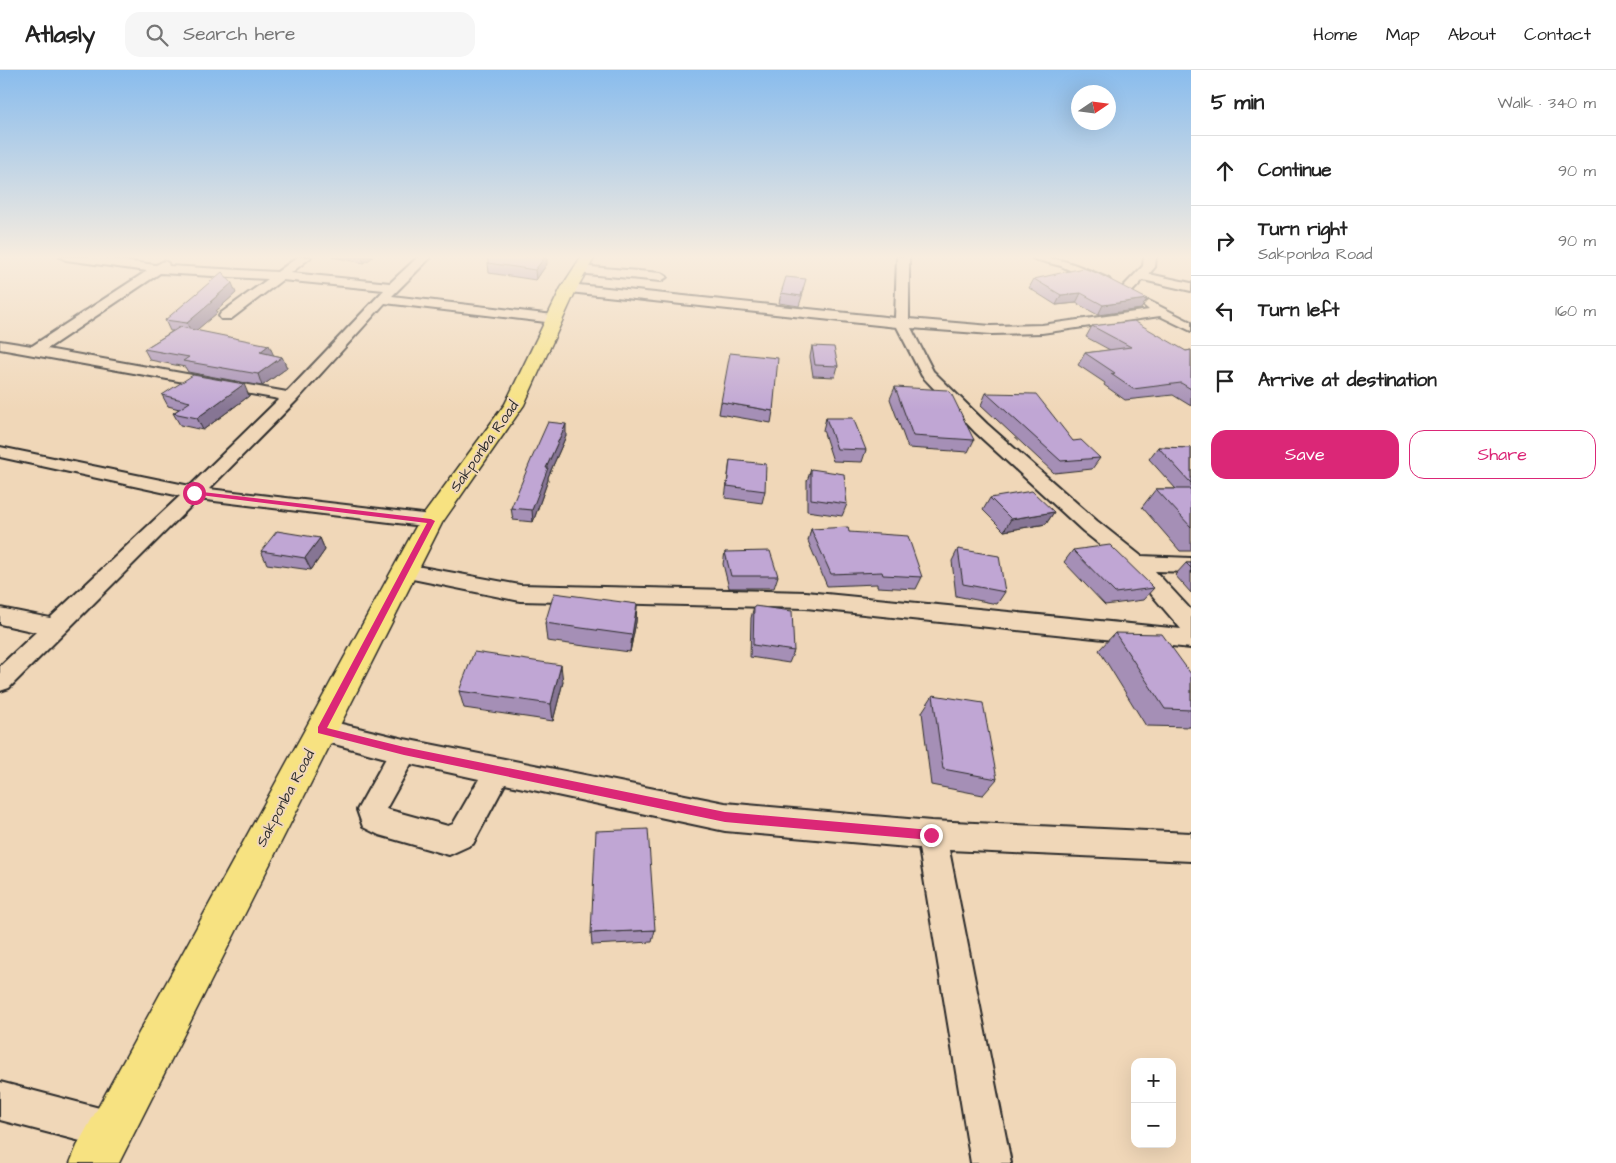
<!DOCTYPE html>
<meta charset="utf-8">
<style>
:root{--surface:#fff;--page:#f6f6f6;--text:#222;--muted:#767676;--line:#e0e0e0;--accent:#db2777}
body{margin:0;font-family:"Architects Daughter",sans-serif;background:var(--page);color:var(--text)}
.controls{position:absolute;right:15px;bottom:15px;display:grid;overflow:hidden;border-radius:10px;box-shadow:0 5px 20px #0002}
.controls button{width:45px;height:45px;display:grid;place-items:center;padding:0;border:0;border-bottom:1px solid var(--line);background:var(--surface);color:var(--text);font:25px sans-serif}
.compass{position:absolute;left:1071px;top:15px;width:45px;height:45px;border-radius:50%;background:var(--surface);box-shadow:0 5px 20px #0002;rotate:77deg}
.stop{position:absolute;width:15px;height:15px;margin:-11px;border:4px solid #db2777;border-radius:50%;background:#fff}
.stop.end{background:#db2777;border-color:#fff;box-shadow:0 1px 5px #0008}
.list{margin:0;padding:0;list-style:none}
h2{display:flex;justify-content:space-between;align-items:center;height:65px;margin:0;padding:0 20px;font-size:21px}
h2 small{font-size:16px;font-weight:400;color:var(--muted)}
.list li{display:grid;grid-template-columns:32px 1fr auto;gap:15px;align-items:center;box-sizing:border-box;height:70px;padding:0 20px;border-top:1px solid var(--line)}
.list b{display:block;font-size:19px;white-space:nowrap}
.list p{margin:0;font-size:16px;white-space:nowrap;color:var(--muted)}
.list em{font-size:16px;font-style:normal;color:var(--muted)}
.actions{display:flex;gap:10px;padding:15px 20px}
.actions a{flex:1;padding:11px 0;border:1px solid var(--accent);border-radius:15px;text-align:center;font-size:18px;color:var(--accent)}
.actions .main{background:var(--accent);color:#fff}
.icon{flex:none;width:28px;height:28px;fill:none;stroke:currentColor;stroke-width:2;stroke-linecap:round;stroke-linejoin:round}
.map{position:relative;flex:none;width:1191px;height:1093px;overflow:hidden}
header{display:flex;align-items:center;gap:30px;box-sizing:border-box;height:70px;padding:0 25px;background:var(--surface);border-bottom:1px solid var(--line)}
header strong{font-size:24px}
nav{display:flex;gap:28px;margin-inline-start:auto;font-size:18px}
.search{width:350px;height:45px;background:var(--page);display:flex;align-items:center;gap:12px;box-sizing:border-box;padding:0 18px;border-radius:15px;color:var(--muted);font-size:19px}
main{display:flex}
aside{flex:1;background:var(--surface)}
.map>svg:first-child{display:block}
</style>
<header>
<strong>Atlasly</strong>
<div class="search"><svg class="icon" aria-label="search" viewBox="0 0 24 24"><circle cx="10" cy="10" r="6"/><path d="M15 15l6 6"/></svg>Search here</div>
<nav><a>Home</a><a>Map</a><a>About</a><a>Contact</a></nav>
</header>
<main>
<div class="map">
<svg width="1191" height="1093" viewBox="0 0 1191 1093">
<rect width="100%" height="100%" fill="#f0d7b8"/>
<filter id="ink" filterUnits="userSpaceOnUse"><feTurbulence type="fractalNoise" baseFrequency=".02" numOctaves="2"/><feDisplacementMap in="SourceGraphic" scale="10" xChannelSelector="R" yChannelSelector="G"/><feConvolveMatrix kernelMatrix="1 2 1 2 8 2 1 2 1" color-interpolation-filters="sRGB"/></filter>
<g filter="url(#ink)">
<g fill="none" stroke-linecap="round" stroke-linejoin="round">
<g stroke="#2b2b2b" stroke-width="4">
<path id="minor" d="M 60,187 L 92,187 L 156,195 L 164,191 L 168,193 L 169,196 L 277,202 L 298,187 L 311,187 L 291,203 L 390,213 L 418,187 L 431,187 L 392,226 L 554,245 L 561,249 L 554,253 L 385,233 L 297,330 L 209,419 L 431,445 L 438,447 L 441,451 L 438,455 L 431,457 L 198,429 L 9,618 L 0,621 L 0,596 L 36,562 L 0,554 L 0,538 L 50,548 L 180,426 L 0,387 L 0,377 L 190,416 L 279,329 L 0,279 L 0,271 L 32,276 L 147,201 L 66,190 ZM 160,203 L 268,209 L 221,243 L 219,246 L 221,249 L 231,249 L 282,210 L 384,220 L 287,322 L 47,279 Z
M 897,187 L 909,187 L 909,249 L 991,256 L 1042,255 L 1149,240 L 1143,235 L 1149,231 L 1191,252 L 1191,261 L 1160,246 L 1042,263 L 991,264 L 911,258 L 933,301 L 987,354 L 1097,451 L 1141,486 L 1191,488 L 1191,502 L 1155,501 L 1191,540 L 1191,578 L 806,538 L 520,531 L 398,506 L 394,501 L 398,496 L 405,494 L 520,515 L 806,522 L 1181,559 L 1129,498 L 1083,461 L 975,362 L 922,306 L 897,257 L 569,222 L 563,218 L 569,214 L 895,248 Z
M 1032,187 C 1061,186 1084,198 1109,209 L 1111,212 L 1105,216 L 1101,215 L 1061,196 L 1034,189 Z
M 1144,187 L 1156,187 L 1155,197 L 1149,204 L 1191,213 L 1191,221 L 1143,210 L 1129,225 L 1121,225 L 1119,222 L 1121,219 L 1143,196 Z
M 580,196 L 661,203 L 667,207 L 661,211 L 576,203 L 574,200 L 576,197 Z
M 321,649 L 404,669 L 725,733 L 931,751 L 1191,763 L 1191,791 L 949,780 L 1011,1093 L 971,1093 L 919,778 L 725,761 L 505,714 L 473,774 L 449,785 L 379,765 L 363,757 L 357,740 L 386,688 L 312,668 L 308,660 L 312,652 ZM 411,694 L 479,709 L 453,754 L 448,756 L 386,739 Z
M 0,1012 L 111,1041 L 124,1047 L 130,1060 L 124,1073 L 111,1079 L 0,1050 Z"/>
</g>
<g stroke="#2b2b2b" stroke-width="3">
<path id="major" d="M 581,187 L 595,187 L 577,218 L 524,335 L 442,453 L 119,1093 L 70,1093 L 77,1076 L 419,451 L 505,334 L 561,218 Z"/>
</g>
<use href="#minor" fill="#f0d7b8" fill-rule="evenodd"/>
<use href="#major" fill="#f7e281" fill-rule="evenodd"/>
</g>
<path fill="#a58fb6" stroke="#2b2b2b" d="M 332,187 L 373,187 L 364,193 Z
M 488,193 L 547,194 L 536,210 L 489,203 Z
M 1034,209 L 1147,229 L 1141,239 L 1098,245 L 1076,233 L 1056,235 L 1029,218 Z
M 804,220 L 799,236 L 779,233 L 781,223 Z
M 236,223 L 216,241 L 217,243 L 196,260 L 273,285 L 282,287 L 287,298 L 262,316 L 188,302 L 185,297 L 150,290 L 144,279 L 173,261 L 170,261 L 165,250 Z
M 1092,256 L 1186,281 L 1191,280 L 1191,336 L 1173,325 L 1125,330 L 1104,315 L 1105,313 L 1078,295 L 1085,283 L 1110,280 L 1086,267 Z
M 812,276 L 838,296 L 835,307 L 813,306 L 810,287 Z
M 895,317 L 974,370 L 968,382 L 908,378 L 890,329 Z
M 986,323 L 1073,371 L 1100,388 L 1092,399 L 1054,403 L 981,335 Z
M 162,325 L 249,326 L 203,360 L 180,355 L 173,343 L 179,339 L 168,336 Z
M 721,332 L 773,341 L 771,353 L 719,344 Z
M 826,348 L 866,380 L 862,392 L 833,391 L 823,360 Z
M 566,366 L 548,407 L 548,410 L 533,452 L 513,450 L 511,438 Z
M 1158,377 L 1191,378 L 1191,481 L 1180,481 L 1142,437 L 1156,419 L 1176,419 L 1149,389 Z
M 730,390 L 765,421 L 762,433 L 725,428 Z
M 811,399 L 847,434 L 842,446 L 807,441 L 807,411 Z
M 990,428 L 1054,442 L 1046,454 L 1004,461 L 983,440 Z
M 811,459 L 849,462 L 922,507 L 916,519 L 877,517 L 877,514 L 827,516 L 808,471 Z
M 320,468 L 325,480 L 311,500 L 267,494 L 261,481 Z
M 958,479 L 1005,522 L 997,534 L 956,526 L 952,491 Z
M 1073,480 L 1154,518 L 1143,530 L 1105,535 L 1064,492 Z
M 725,482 L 778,506 L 774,518 L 729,518 L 723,494 Z
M 1186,493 L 1191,493 L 1191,523 L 1175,505 Z
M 637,534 L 636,552 L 630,582 L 547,571 L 545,553 Z
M 754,536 L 794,581 L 789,593 L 750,587 L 751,548 Z
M 1115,563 L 1191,604 L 1191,657 L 1146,656 L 1099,580 Z
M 563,612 L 553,651 L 464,638 L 459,621 Z
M 933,625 L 997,709 L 983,725 L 931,715 L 922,642 Z
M 655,860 L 652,872 L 592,875 L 591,863 Z"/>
<path fill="#867494" stroke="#2b2b2b" d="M 362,187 L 373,187 L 364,193 Z
M 545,187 L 547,187 L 547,194 L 536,210 L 535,200 Z
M 232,213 L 236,223 L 216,241 L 217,243 L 192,264 L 187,253 Z
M 1081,223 L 1076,233 L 1056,235 L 1061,225 Z
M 1147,229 L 1141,239 L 1098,245 L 1103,235 Z
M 269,275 L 274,286 L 260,282 Z
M 282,287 L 287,298 L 262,316 L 258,304 Z
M 244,314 L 249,326 L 203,360 L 197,348 Z
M 566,354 L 566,366 L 548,407 L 548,410 L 533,452 L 532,440 L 546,398 Z
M 1054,442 L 1046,454 L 1004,461 L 1011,449 Z
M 320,468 L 325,480 L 311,500 L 305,488 Z
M 637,534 L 636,552 L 630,582 L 632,565 Z
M 561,595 L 563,612 L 553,651 L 551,634 Z"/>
<path fill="#c0a6d4" stroke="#2b2b2b" d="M 488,187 L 545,187 L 535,200 L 488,193 Z
M 1083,198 L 1097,203 L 1147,229 L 1103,235 L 1081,223 L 1061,225 L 1034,209 Z
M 222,202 L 232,213 L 210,232 L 212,232 L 187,253 L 165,250 Z
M 786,207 L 806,209 L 801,226 L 781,223 Z
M 1134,251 L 1186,281 L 1191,280 L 1191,319 L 1181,313 L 1133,319 L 1111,304 L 1115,303 L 1085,283 L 1131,277 L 1092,256 Z
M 180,257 L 269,275 L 260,282 L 282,287 L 258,304 L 183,291 L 189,287 L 144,279 Z
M 812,276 L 834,277 L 838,296 L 815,295 Z
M 730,283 L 778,288 L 773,341 L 721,332 Z
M 193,305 L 244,314 L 197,348 L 173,343 L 190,332 L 162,325 Z
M 895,317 L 947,320 L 951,323 L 974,370 L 913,366 Z
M 986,323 L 1036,324 L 1073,371 L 1081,370 L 1100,388 L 1061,391 Z
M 826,348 L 853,348 L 866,380 L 837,379 Z
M 548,352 L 566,354 L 546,398 L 548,398 L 532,440 L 511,438 L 531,390 Z
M 1158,377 L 1191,378 L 1191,413 Z
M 730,390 L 766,394 L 765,421 L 727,416 Z
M 811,399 L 844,404 L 847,434 L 811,429 Z
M 1156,419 L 1191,419 L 1191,457 Z
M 1032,421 L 1054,442 L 1011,449 L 990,428 Z
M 848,457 L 849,462 L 908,466 L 922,507 L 883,505 L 882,502 L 831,504 L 811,459 Z
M 277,461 L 320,468 L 305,488 L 261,481 Z
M 1110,475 L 1154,518 L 1115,523 L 1073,480 Z
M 958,479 L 999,486 L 1005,522 L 963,514 Z
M 770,481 L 778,506 L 731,506 L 725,482 Z
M 1186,493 L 1191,493 L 1191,498 Z
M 554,523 L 637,534 L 632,565 L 545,553 Z
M 754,536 L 792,541 L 794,581 L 753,575 Z
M 1115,563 L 1162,564 L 1191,604 L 1191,640 L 1165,639 Z
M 474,582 L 561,595 L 551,634 L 459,621 Z
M 933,625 L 983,633 L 997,709 L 943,699 Z
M 648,759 L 655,860 L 591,863 L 596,761 Z"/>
</g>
<linearGradient id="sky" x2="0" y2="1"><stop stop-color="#89bced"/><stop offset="0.55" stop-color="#f8eddf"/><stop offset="1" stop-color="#f8eddf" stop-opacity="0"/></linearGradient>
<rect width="1191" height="340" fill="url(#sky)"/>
<path fill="#db2777" d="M 194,421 L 431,449 L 435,451 L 327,658 L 404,677 L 725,742 L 931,760 L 934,762 L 936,765 L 934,769 L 931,770 L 725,752 L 404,685 L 318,663 L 318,657 L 427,453 L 192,424 L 191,423 Z"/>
<g text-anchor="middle" stroke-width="4" stroke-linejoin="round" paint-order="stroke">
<g font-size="15" fill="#2b2b2b" stroke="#f0d7b8">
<text transform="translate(484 376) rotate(-55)" y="5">Sakponba Road</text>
<text transform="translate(285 728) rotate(-62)" y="5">Sakponba Road</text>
</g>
</g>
</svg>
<div class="controls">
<button>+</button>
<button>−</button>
</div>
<svg class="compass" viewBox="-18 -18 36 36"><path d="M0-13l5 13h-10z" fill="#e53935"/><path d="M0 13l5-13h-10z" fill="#767676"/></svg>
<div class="stop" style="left:194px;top:423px"></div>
<div class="stop end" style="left:931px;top:765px"></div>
</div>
<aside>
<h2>5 min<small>Walk · 340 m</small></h2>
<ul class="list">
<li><svg class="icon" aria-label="ahead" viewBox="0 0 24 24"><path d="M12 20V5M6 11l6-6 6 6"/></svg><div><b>Continue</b></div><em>90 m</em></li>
<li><svg class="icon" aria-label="right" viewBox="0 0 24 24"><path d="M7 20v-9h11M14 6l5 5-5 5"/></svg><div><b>Turn right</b><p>Sakponba Road</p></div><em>90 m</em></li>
<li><svg class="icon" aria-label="left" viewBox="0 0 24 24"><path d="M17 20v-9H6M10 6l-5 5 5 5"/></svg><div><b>Turn left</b></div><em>160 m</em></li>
<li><svg class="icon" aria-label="arrive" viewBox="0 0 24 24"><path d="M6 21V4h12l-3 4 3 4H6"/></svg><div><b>Arrive at destination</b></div></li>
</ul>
<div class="actions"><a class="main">Save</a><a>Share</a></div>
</aside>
</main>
